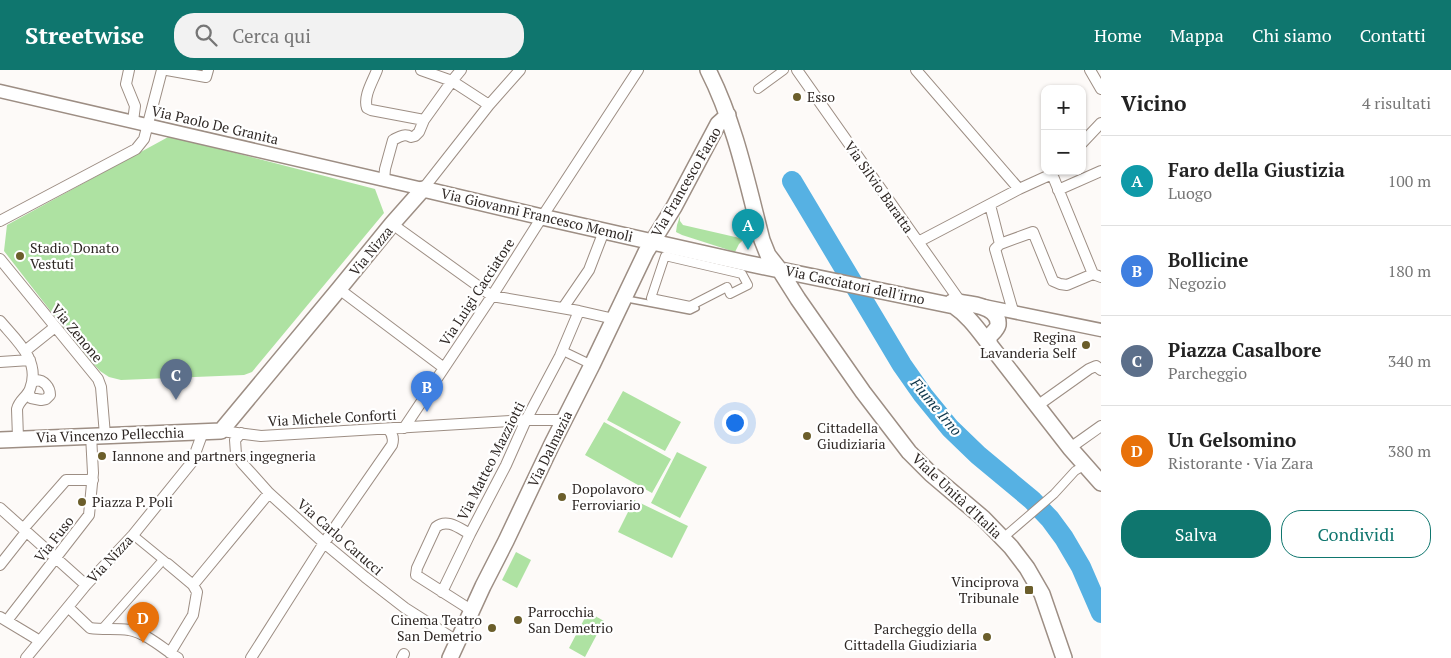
<!DOCTYPE html>
<html lang="it">
<meta charset="utf-8">
<style>
:root{--surface:#fff;--page:#f2f2f2;--text:#222;--muted:#767676;--line:#e0e0e0;--accent:#0f766e}
body{margin:0;font-family:"PT Serif",serif;background:var(--page);color:var(--text)}
.controls{position:absolute;right:15px;top:15px;display:grid;overflow:hidden;border-radius:10px;box-shadow:0 1px 4px #0004}
.controls button{width:45px;height:45px;display:grid;place-items:center;padding:0;border:0;border-bottom:1px solid var(--line);background:var(--surface);color:var(--text);font:25px sans-serif}
.you{position:absolute;left:734px;top:352px;width:18px;height:18px;margin:-12px;border:4px solid #fff;border-radius:50%;background:#1a73e8;box-shadow:0 0 0 8px #1a73e833}
.badge{display:grid;place-items:center;width:32px;height:32px;border-radius:50%;background:var(--accent);color:#fff;font-size:16px;font-weight:700}
.pin{position:absolute;translate:-50% -41px;filter:drop-shadow(0 1px 2px #0008)}
.pin::after{content:'';position:absolute;top:26px;width:18px;height:15px;background:inherit;clip-path:polygon(0 0,100% 0,50% 100%)}
.list{margin:0;padding:0;list-style:none}
h2{display:flex;justify-content:space-between;align-items:center;height:65px;margin:0;padding:0 20px;font-size:21px}
h2 small{font-size:16px;font-weight:400;color:var(--muted)}
.list li{display:grid;grid-template-columns:32px 1fr auto;gap:15px;align-items:center;box-sizing:border-box;height:90px;padding:0 20px;border-top:1px solid var(--line)}
.list b{display:block;font-size:19px;white-space:nowrap}
.list p{margin:0;font-size:16px;white-space:nowrap;color:var(--muted)}
.list em{font-size:16px;font-style:normal;color:var(--muted)}
.actions{display:flex;gap:10px;padding:15px 20px}
.actions a{flex:1;padding:11px 0;border:1px solid var(--accent);border-radius:20px;text-align:center;font-size:18px;color:var(--accent)}
.actions .main{background:var(--accent);color:#fff}
.icon{flex:none;width:28px;height:28px;fill:none;stroke:currentColor;stroke-width:2;stroke-linecap:round;stroke-linejoin:round}
.map{position:relative;flex:none;width:1101px;height:588px;overflow:hidden}
header{display:flex;align-items:center;gap:30px;box-sizing:border-box;height:70px;padding:0 25px;background:var(--accent);color:#fff}
header strong{font-size:24px}
nav{display:flex;gap:28px;margin-inline-start:auto;font-size:18px}
.search{width:350px;height:45px;background:var(--page);display:flex;align-items:center;gap:12px;box-sizing:border-box;padding:0 18px;border-radius:20px;color:var(--muted);font-size:19px}
main{display:flex}
aside{flex:1;background:var(--surface)}
.map>svg:first-child{display:block}
</style>
<header>
<strong>Streetwise</strong>
<div class="search"><svg class="icon" aria-label="search" viewBox="0 0 24 24"><circle cx="10" cy="10" r="6"/><path d="M15 15l6 6"/></svg>Cerca qui</div>
<nav><a>Home</a><a>Mappa</a><a>Chi siamo</a><a>Contatti</a></nav>
</header>
<main>
<div class="map">
<svg width="1101" height="588" viewBox="0 0 1101 588">
<rect width="100%" height="100%" fill="#fdfaf8"/>
<path fill="#aee2a2" d="M 170,66 L 375,119 L 384,143 L 252,302 L 244,305 L 121,310 L 109,307 L 100,301 L 80,279 L 4,181 L 7,155 Z
M 680,146 L 680,151 L 683,155 L 744,169 L 739,174 L 735,182 L 682,165 L 676,162 L 677,155 Z
M 623,321 L 681,352 L 665,381 L 607,350 Z
M 604,352 L 671,389 L 652,423 L 585,385 Z
M 677,382 L 707,397 L 680,448 L 651,433 Z
M 634,430 L 688,456 L 672,488 L 618,462 Z
M 516,482 L 531,490 L 517,518 L 502,510 Z
M 588,542 L 604,551 L 585,587 L 569,578 Z"/>
<g fill="none" stroke-linecap="round" stroke-linejoin="round">
<path stroke="#56b1e3" stroke-width="20" d="M 792,111 L 902,295 L 923,325 L 950,358 L 978,385 L 1032,430 L 1050,449 L 1064,468 L 1081,497 L 1101,543"/>
<g stroke="#9d8e84" stroke-width="8">
<path id="service" d="M 627,229 L 690,241 L 696,238"/>
</g>
<g stroke="#9d8e84" stroke-width="10">
<path id="pedestrian" d="M 758,19 L 784,0
M 665,186 L 742,204 L 748,215 L 730,224 L 727,217 L 690,236 L 651,228 Z
M 563,281 L 592,295
M 133,465 L 166,492
M 1003,468 L 1054,424 L 1075,401 L 1085,395
M 102,559 L 163,490"/>
</g>
<g stroke="#9d8e84" stroke-width="12">
<path id="minor" d="M 129,0 L 126,14 L 135,36 L 133,51
M 167,0 L 206,7 L 208,0
M 377,0 C 373,11 363,26 367,38 L 371,40 L 424,50
M 421,0 L 452,11 L 489,35
M 797,0 L 957,227 L 963,233
M 916,0 L 1019,119
M 1090,0 L 1101,19
M 1082,73 L 1101,53
M 1052,104 L 1093,204 L 1101,207
M 384,110 L 385,99 L 393,70 C 399,67 404,63 411,67 L 415,66 L 419,62 L 424,50 L 452,11 L 461,0
M 423,119 L 489,35 L 520,0
M 1058,120 L 1101,101
M 990,135 L 1000,174
M 0,151 L 136,79 L 144,69 L 162,0
M 392,154 L 492,226 L 579,241 L 614,249
M 918,172 L 1019,119 L 1052,104 L 1055,101
M 1000,174 L 1033,162 L 1053,211 L 1060,214 L 1067,215 L 1093,204
M 1000,174 L 995,179 L 1013,241
M 0,189 L 98,309 L 101,317 L 105,365
M 339,219 L 444,298
M 563,238 L 589,200 L 604,161
M 0,251 C 17,271 41,291 30,319 C 27,327 19,330 17,339 L 18,368
M 25,281 L 55,257
M 0,292 L 30,290
M 29,323 L 31,328 L 41,330 L 46,329 L 50,325 C 50,317 44,310 36,310 L 32,313
M 1037,336 L 1089,299 L 1096,296 L 1101,300
M 404,358 L 492,226 L 542,147 L 638,0
M 221,361 L 261,366 L 526,350 L 564,350
M 241,363 L 235,370 L 236,384 L 242,393 L 269,423 L 324,473 L 365,507 L 405,538 L 457,571
M 1070,378 L 1101,356
M 0,438 L 86,515
M 23,459 L 66,410 L 93,410
M 470,464 C 459,458 447,448 436,457 L 417,498 L 416,505 L 471,540
M 168,494 L 193,515
M 0,495 L 26,462
M 442,522 L 470,464 L 506,395 L 526,350 L 560,286 L 579,241
M 68,537 L 90,558 C 103,560 116,558 129,560 C 148,564 162,578 178,588
M 0,547 L 40,571
M 9,548 L 89,445 L 93,403 L 91,365
M 170,583 L 193,545 L 197,522 L 193,515 L 269,423
M 26,588 L 86,515 L 133,465 L 192,392 L 203,362
M 251,588 L 324,473 L 392,375 C 394,369 393,364 388,359
M 402,588 L 404,584"/>
</g>
<g stroke="#9d8e84" stroke-width="15">
<path id="tertiary" d="M 0,21 L 423,119
M 984,236 L 1101,260"/>
</g>
<g stroke="#9d8e84" stroke-width="18">
<path id="secondary" d="M 708,0 C 735,53 747,112 762,170 L 768,185 L 779,199 L 798,229 L 863,322 L 909,382 L 931,404 L 983,448 L 1011,477 L 1027,498 L 1042,524 L 1064,588
M 952,232 C 965,233 1000,235 998,255 C 997,260 991,264 988,268 L 990,275 L 1070,378 L 1101,413
M 0,370 L 221,361 L 339,219 L 392,154 L 423,119 L 542,147 L 746,193 L 954,236 C 969,246 979,261 990,275
M 450,588 L 483,516 L 506,471 L 552,374 L 592,295 L 646,182 L 674,137 L 718,54 L 728,45"/>
</g>
<use href="#service" stroke="#fff" stroke-width="5"/>
<use href="#pedestrian" stroke="#fff" stroke-width="8"/>
<use href="#minor" stroke="#fff" stroke-width="10"/>
<use href="#tertiary" stroke="#fff" stroke-width="12"/>
<use href="#secondary" stroke="#fff" stroke-width="15"/>
</g>
<g fill="#6b5e2b" stroke="#fff" stroke-width="2">
<circle cx="797" cy="27" r="5"/>
<circle cx="20" cy="186" r="5"/>
<circle cx="1086" cy="275" r="5"/>
<circle cx="807" cy="366" r="5"/>
<circle cx="102" cy="386" r="5"/>
<circle cx="562" cy="427" r="5"/>
<circle cx="82" cy="432" r="5"/>
<rect x="1024" y="515" width="10" height="10" rx="2.5"/>
<circle cx="518" cy="550" r="5"/>
<circle cx="492" cy="558" r="5"/>
<circle cx="987" cy="567" r="5"/>
</g>
<g text-anchor="middle" stroke-width="4.5" stroke-linejoin="round" paint-order="stroke">
<g font-size="14" fill="#2f2825" stroke="#fff" text-anchor="start">
<text x="807" y="32">Esso</text>
<text x="30" y="183">Stadio Donato<tspan x="30" dy="16">Vestuti</tspan></text>
<text x="1076" y="272" text-anchor="end">Regina<tspan x="1076" dy="16">Lavanderia Self</tspan></text>
<text x="817" y="363">Cittadella<tspan x="817" dy="16">Giudiziaria</tspan></text>
<text x="112" y="391">Iannone and partners ingegneria</text>
<text x="572" y="424">Dopolavoro<tspan x="572" dy="16">Ferroviario</tspan></text>
<text x="92" y="437">Piazza P. Poli</text>
<text x="1019" y="517" text-anchor="end">Vinciprova<tspan x="1019" dy="16">Tribunale</tspan></text>
<text x="528" y="547">Parrocchia<tspan x="528" dy="16">San Demetrio</tspan></text>
<text x="482" y="555" text-anchor="end">Cinema Teatro<tspan x="482" dy="16">San Demetrio</tspan></text>
<text x="977" y="564" text-anchor="end">Parcheggio della<tspan x="977" dy="16">Cittadella Giudiziaria</tspan></text>
</g>
<g font-size="14" fill="#2f2825" stroke="#fff">
<text transform="translate(215 55) rotate(13)" y="5">Via Paolo De Granita</text>
<text transform="translate(686 112) rotate(-60)" y="5">Via Francesco Farao</text>
<text transform="translate(879 117) rotate(55)" y="5">Via Silvio Baratta</text>
<text transform="translate(537 145) rotate(13)" y="5">Via Giovanni Francesco Memoli</text>
<text transform="translate(371 181) rotate(-51)" y="5">Via Nizza</text>
<text transform="translate(855 215) rotate(12)" y="5">Via Cacciatori dell'irno</text>
<text transform="translate(477 222) rotate(-57)" y="5">Via Luigi Cacciatore</text>
<text transform="translate(77 263) rotate(50)" y="5">Via Zenone</text>
<text transform="translate(332 348) rotate(-3)" y="5">Via Michele Conforti</text>
<text transform="translate(110 365) rotate(-2)" y="5">Via Vincenzo Pellecchia</text>
<text transform="translate(550 379) rotate(-64)" y="5">Via Dalmazia</text>
<text transform="translate(491 391) rotate(-63)" y="5">Via Matteo Mazziotti</text>
<text transform="translate(957 426) rotate(43)" y="5">Viale Unità d'Italia</text>
<text transform="translate(340 467) rotate(41)" y="5">Via Carlo Carucci</text>
<text transform="translate(54 469) rotate(-52)" y="5">Via Fuso</text>
<text transform="translate(110 489) rotate(-47)" y="5">Via Nizza</text>
</g>
<g font-size="15" font-style="italic" fill="#0f374c" stroke="#fff">
<text transform="translate(936 337) rotate(50)" y="5">Fiume Irno</text>
</g>
</g>
</svg>
<div class="controls">
<button>+</button>
<button>−</button>
</div>
<div class="you"></div>
<div class="pin badge" style="left:748px;top:180px;background:#0f9aa8">A</div>
<div class="pin badge" style="left:427px;top:342px;background:#3f7fe0">B</div>
<div class="pin badge" style="left:176px;top:330px;background:#5c6f8a">C</div>
<div class="pin badge" style="left:143px;top:573px;background:#e8710a">D</div>
</div>
<aside>
<h2>Vicino<small>4 risultati</small></h2>
<ul class="list">
<li><span class="badge" style="background:#0f9aa8">A</span><div><b>Faro della Giustizia</b><p>Luogo</p></div><em>100 m</em></li>
<li><span class="badge" style="background:#3f7fe0">B</span><div><b>Bollicine</b><p>Negozio</p></div><em>180 m</em></li>
<li><span class="badge" style="background:#5c6f8a">C</span><div><b>Piazza Casalbore</b><p>Parcheggio</p></div><em>340 m</em></li>
<li><span class="badge" style="background:#e8710a">D</span><div><b>Un Gelsomino</b><p>Ristorante · Via Zara</p></div><em>380 m</em></li>
</ul>
<div class="actions"><a class="main">Salva</a><a>Condividi</a></div>
</aside>
</main>
